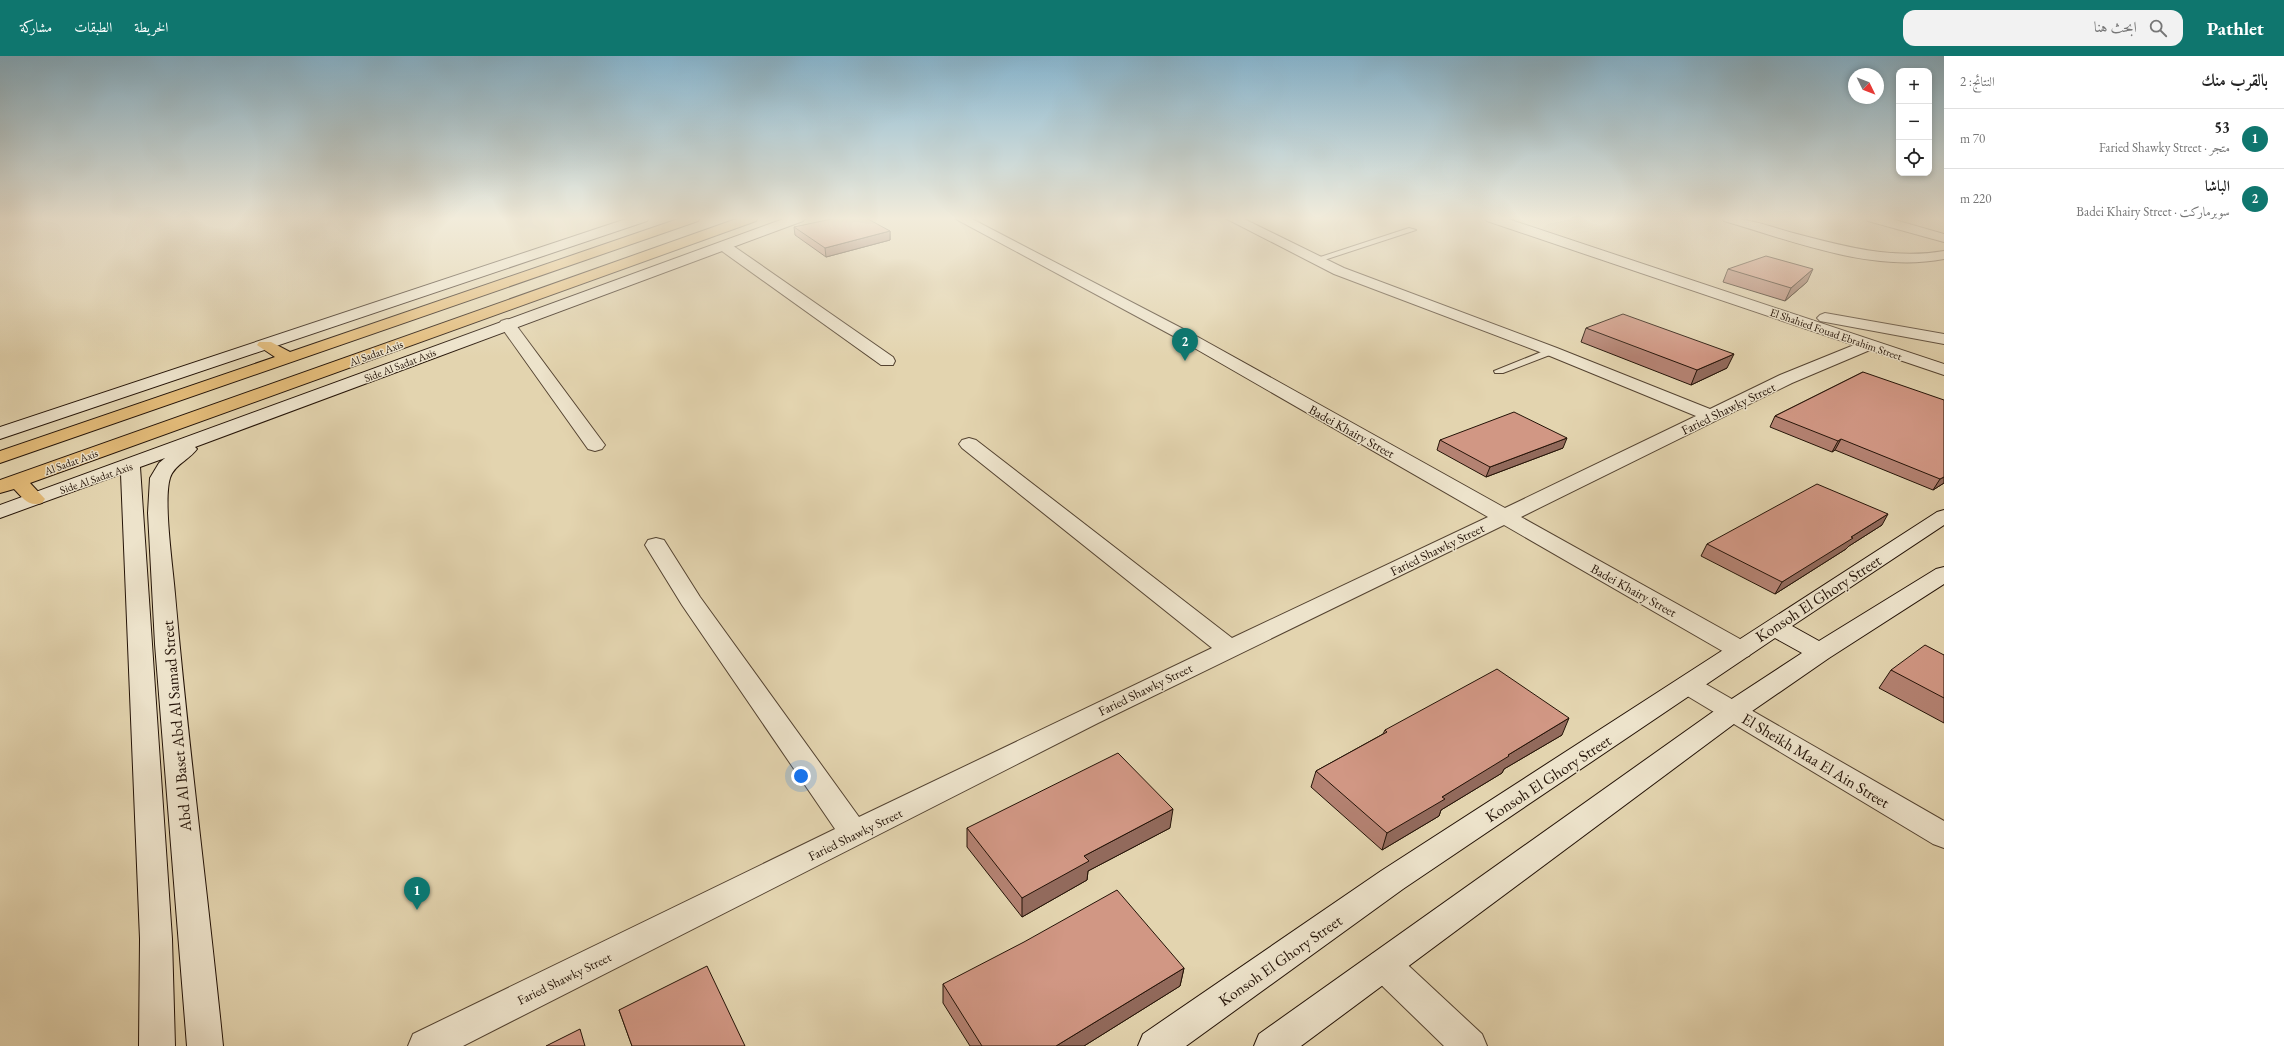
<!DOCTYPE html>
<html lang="ar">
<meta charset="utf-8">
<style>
:root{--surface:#fff;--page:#f2f2f2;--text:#222;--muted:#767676;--line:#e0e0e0;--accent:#0f766e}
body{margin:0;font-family:"EB Garamond",Amiri,serif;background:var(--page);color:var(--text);direction:rtl}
.controls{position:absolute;right:12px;top:12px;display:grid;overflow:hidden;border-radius:8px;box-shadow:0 2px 6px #0003}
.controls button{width:36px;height:36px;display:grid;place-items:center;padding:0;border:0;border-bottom:1px solid var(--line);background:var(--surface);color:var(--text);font:20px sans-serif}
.compass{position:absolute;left:1848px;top:12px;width:36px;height:36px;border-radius:50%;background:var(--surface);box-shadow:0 2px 6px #0003;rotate:133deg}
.you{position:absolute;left:801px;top:720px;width:14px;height:14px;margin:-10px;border:3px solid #fff;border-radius:50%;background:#1a73e8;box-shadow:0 0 0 6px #1a73e833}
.badge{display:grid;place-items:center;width:26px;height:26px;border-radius:50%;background:var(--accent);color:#fff;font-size:13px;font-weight:700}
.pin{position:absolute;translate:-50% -33px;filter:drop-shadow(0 1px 2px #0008)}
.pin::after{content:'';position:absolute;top:21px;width:14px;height:12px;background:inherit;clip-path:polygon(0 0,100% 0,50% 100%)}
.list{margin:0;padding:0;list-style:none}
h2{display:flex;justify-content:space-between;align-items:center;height:52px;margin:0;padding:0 16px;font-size:17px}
h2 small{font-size:13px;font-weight:400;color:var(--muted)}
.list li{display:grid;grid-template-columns:26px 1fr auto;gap:12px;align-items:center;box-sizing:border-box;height:60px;padding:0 16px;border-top:1px solid var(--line)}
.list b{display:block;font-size:15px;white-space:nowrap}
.list p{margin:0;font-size:13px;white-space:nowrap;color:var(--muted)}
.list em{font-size:13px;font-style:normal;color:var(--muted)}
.icon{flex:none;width:22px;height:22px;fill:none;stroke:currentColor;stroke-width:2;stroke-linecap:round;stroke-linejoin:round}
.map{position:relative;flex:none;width:1944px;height:990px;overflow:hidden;direction:ltr}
header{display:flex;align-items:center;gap:24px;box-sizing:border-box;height:56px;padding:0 20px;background:var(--accent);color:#fff}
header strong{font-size:19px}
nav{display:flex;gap:22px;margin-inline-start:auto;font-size:14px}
.search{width:280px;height:36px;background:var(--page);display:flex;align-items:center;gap:10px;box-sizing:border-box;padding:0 14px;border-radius:12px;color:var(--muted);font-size:15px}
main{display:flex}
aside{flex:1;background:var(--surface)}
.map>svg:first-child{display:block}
</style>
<header>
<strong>Pathlet</strong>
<div class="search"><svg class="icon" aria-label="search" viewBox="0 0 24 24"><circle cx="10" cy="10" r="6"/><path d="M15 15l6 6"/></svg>ابحث هنا</div>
<nav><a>الخريطة</a><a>الطبقات</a><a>مشاركة</a></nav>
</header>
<main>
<aside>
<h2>بالقرب منك<small>النتائج: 2</small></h2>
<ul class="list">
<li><span class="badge">1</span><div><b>53</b><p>متجر · Faried Shawky Street</p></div><em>70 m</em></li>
<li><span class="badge">2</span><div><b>الباشا</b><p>سوبرماركت · Badei Khairy Street</p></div><em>220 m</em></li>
</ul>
</aside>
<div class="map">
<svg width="1944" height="990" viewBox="0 0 1944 990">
<rect width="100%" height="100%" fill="#e3d4af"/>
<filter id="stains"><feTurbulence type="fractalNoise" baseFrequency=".005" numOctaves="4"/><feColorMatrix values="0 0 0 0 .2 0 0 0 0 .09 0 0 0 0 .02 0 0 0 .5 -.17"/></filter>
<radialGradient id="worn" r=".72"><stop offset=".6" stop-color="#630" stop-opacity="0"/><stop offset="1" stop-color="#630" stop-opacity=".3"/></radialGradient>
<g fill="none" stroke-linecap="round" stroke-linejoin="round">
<g stroke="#544331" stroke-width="2">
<path id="lane" d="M 1409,172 L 1416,174 L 1318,206 L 1311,204 Z
M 1551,292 L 1555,293 L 1555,297 L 1503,317 L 1495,317 L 1494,315 Z"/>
</g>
<g stroke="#544331" stroke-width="2">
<path id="street" d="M 954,162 L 970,162 L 1189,276 L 1505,452 L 1696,360 L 1545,298 L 1334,218 L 1225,162 L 1242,162 L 1344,212 L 1557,292 L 1710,353 L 1780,319 L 1854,289 L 1487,165 L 1485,162 L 1505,162 L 1944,308 L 1944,319 L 1870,294 L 1792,327 L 1521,461 L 1749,588 L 1752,594 L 1749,600 L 1740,602 L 1731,600 L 1504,469 L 1098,667 L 463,990 L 408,990 L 413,978 L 835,773 L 682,549 L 645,489 L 648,484 L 656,482 L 664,484 L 700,541 L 859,761 L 1212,592 L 962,392 L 959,388 L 962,384 L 969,382 L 976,384 L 1232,582 L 1488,461 L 1177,282 Z
M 1722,162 C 1749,162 1768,170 1793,177 C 1842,190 1893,204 1944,195 L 1944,203 C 1871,217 1793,185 1724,165 Z
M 1866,162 L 1888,162 L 1944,178 L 1944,186 L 1868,165 Z
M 724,186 L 729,187 L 893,301 L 895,305 L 893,309 L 881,309 L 719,193 L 717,190 Z
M 1825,257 L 1944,278 L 1944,288 L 1820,265 L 1817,262 L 1820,259 Z
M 507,263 L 513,265 L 602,385 L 605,389 L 602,393 L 595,395 L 588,393 L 499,268 L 501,265 Z
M 1688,620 L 1697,623 L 1944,765 L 1944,792 L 1933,788 L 1679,635 L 1675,629 L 1679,623 Z
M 1384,894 L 1396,898 L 1482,978 L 1487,990 L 1444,990 L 1372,920 L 1367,909 L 1372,898 Z"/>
</g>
<g stroke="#241307" stroke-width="2">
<path id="secondary" d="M 629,162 L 649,162 L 647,165 L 0,383 L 0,371 Z
M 786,162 L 805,162 L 803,165 L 195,391 L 197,393 C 189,404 174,409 170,422 C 163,445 173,512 175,538 C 188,689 208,839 223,990 L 187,990 L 155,588 L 148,457 L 150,422 L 159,407 L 165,402 L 140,411 L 172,883 L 175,990 L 139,990 L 140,883 L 121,418 L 0,462 L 0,449 Z
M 1944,454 L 1944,469 L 1792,570 L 1819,585 L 1936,513 L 1944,511 L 1944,528 L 1829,602 L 1742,662 L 1301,990 L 1254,990 L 1259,978 L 1724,648 L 1802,597 L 1775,582 L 1403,833 L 1186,990 L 1138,990 L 1143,978 L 1381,815 L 1937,456 Z"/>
</g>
<g stroke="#241307" stroke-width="2">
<path id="primary" d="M 681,162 L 700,162 L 698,165 L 0,407 L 0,395 L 275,301 L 257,289 L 259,286 L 271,286 L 290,296 Z
M 739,162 L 758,162 L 756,165 L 30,427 L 45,443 L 42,447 C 28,451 23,442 14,433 L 0,437 L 0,424 Z"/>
</g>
<use href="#lane" fill="#ede3cb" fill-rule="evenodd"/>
<use href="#street" fill="#ede3cb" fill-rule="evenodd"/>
<use href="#secondary" fill="#ede3cb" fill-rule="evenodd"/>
<use href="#primary" fill="#e2ba78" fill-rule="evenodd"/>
</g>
<path fill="#b48272" stroke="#241307" d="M 794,171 L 890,175 L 890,184 L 826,201 L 795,179 Z
M 1728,213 L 1807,226 L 1785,245 L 1723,226 Z
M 1586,272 L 1727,312 L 1691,329 L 1581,286 Z
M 1863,316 L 1944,427 L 1933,434 L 1835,394 L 1832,396 L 1770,371 L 1775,360 Z
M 1440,384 L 1563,392 L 1486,421 L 1437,394 Z
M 1882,469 L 1849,490 L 1846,493 L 1775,538 L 1701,500 L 1707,488 Z
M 1944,599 L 1944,667 L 1879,632 L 1891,614 Z
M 1385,674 L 1562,679 L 1504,713 L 1502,717 L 1441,754 L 1439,760 L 1382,794 L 1311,731 L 1316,715 L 1383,678 Z
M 967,772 L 1170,772 L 1088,815 L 1087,824 L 1022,861 L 967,791 Z
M 1184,912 L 1180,930 L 1084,990 L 970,990 L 943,947 L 943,928 Z
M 619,954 L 745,990 L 632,990 Z"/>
<path fill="#926a5c" stroke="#241307" d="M 890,175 L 890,184 L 826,201 L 825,192 Z
M 1813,213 L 1807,226 L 1785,245 L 1791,232 Z
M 1734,298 L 1727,312 L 1691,329 L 1697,314 Z
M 1567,382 L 1563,392 L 1486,421 L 1490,411 Z
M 1841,383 L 1835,394 L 1832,396 L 1838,385 Z
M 1944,421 L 1944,427 L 1933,434 L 1940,423 Z
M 1888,458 L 1882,469 L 1849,490 L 1846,493 L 1775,538 L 1782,526 L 1851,481 Z
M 1569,662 L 1562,679 L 1504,713 L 1502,717 L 1441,754 L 1439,760 L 1382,794 L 1387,777 L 1442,741 L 1508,699 Z
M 1173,753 L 1170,772 L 1088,815 L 1087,824 L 1022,861 L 1022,842 L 1084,800 Z
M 1184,912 L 1180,930 L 1084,990 L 1056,990 Z"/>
<path fill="#d19784" stroke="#241307" d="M 836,162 L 866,162 L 890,175 L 825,192 L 794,171 Z
M 1766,200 L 1813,213 L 1791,232 L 1728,213 Z
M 1623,258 L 1734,298 L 1697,314 L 1586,272 Z
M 1863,316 L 1944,344 L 1944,421 L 1940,423 L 1841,383 L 1838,385 L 1775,360 Z
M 1514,356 L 1567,382 L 1490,411 L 1440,384 Z
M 1817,428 L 1888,458 L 1851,481 L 1853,482 L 1782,526 L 1707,488 Z
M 1925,589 L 1944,599 L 1944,642 L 1891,614 Z
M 1497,613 L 1569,662 L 1508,699 L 1509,700 L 1442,741 L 1445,743 L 1387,777 L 1316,715 L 1387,676 L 1385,674 Z
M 1118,697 L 1173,753 L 1084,800 L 1089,805 L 1022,842 L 967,772 Z
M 1117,834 L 1184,912 L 1056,990 L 982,990 L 943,928 L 1024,886 Z
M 707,910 L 745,990 L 632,990 L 619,954 Z
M 580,973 L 585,990 L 546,990 Z"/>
<linearGradient id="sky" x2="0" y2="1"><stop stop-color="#87b6d0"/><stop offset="0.54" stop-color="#f2ecdb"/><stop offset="1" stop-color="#f2ecdb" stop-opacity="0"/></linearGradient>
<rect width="1944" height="301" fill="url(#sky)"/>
<g text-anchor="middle" stroke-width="3" stroke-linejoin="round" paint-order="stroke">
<g font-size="11" fill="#241307" stroke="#ede3cb">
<text transform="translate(1836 278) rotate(19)" y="4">El Shahied Fouad Ebrahim Street</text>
<text transform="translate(376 297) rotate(-20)" y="4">Al Sadat Axis</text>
<text transform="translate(400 309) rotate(-21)" y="4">Side Al Sadat Axis</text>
<text transform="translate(71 406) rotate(-20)" y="4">Al Sadat Axis</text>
<text transform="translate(96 422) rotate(-19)" y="4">Side Al Sadat Axis</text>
</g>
<g font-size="13" fill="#241307" stroke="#ede3cb">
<text transform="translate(1728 352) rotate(-26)" y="5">Faried Shawky Street</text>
<text transform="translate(1352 375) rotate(29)" y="5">Badei Khairy Street</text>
<text transform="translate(1437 493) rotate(-26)" y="5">Faried Shawky Street</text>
<text transform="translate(1634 534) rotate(29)" y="5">Badei Khairy Street</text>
<text transform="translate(1145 633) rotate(-26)" y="5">Faried Shawky Street</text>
<text transform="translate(855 778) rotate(-26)" y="5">Faried Shawky Street</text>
<text transform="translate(564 922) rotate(-26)" y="5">Faried Shawky Street</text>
</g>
<g font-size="16" fill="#241307" stroke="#ede3cb">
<text transform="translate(1818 542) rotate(-33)" y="6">Konsoh El Ghory Street</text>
<text transform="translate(176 670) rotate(-95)" y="6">Abd Al Baset Abd Al Samad Street</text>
<text transform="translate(1816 704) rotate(31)" y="6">El Sheikh Maa El Ain Street</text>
<text transform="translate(1548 722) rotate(-33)" y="6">Konsoh El Ghory Street</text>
<text transform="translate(1280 904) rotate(-35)" y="6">Konsoh El Ghory Street</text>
</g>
</g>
<rect width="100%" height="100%" filter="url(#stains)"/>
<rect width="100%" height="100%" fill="url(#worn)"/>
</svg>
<div class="controls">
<button>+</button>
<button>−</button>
<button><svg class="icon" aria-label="locate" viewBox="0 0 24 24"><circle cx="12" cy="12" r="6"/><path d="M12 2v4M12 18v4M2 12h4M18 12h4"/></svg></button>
</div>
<svg class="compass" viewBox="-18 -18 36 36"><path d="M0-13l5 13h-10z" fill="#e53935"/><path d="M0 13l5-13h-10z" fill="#767676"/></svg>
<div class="you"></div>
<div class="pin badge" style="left:417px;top:854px">1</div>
<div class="pin badge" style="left:1185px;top:305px">2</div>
</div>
</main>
